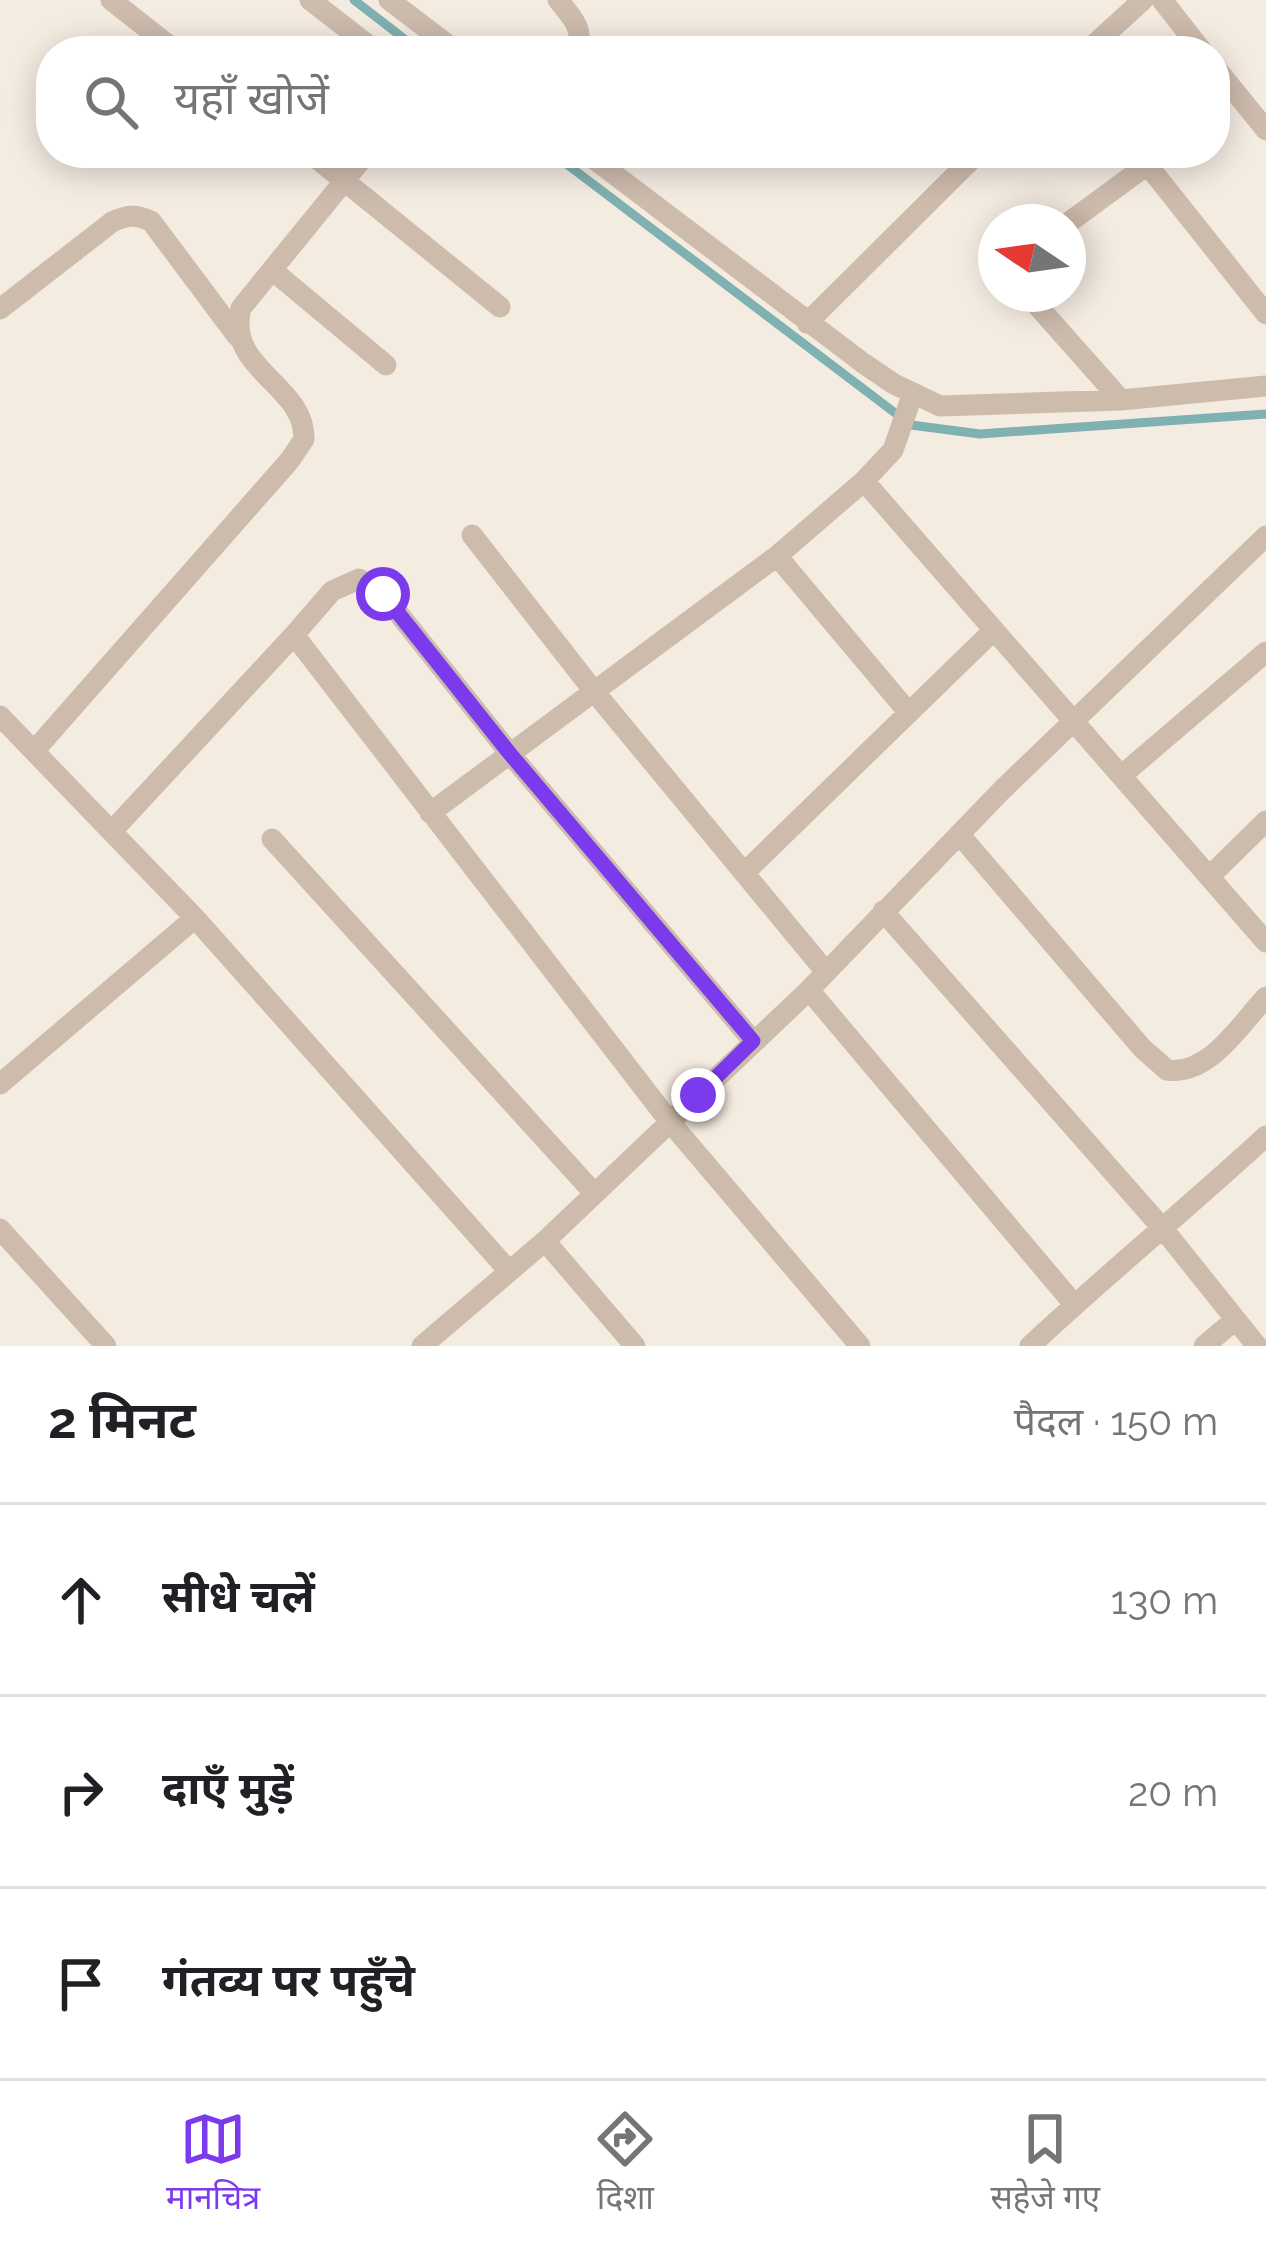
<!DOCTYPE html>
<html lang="hi">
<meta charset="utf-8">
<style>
:root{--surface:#fff;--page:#f2f2f2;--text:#202124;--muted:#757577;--line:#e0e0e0;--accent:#7c3aed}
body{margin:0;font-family:Raleway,"Noto Sans Devanagari",sans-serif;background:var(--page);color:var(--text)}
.compass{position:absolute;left:978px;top:204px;width:108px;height:108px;border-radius:50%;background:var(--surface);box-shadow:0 6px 30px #0003;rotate:283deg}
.stop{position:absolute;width:36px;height:36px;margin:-27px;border:9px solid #7c3aed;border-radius:50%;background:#fff}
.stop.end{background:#7c3aed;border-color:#fff;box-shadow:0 3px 12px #0008}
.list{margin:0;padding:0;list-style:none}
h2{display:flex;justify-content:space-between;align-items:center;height:156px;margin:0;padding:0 48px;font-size:51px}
h2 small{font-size:39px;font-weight:400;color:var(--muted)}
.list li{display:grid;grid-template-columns:78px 1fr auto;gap:36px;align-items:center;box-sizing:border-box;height:192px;padding:0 48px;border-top:3px solid var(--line)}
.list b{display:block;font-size:45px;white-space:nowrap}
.list em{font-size:39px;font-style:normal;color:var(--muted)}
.icon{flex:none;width:66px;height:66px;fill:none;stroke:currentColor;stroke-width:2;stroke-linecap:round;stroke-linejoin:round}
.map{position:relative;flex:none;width:1266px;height:1346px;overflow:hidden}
.search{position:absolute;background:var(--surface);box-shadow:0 6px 30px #0003;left:36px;right:36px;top:36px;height:132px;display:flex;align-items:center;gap:30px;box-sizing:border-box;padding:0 42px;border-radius:48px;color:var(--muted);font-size:45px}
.sheet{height:732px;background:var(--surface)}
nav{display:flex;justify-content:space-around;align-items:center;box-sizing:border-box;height:168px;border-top:3px solid var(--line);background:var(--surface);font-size:33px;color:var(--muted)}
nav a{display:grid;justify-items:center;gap:6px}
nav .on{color:var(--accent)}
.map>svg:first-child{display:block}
</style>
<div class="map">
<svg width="1266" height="1346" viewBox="0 0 1266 1346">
<rect width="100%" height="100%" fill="#f4ebe1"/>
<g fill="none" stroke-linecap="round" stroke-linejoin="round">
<path stroke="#7fb0b2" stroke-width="9" d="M 354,0 L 420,51
M 552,153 L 911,425 L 980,434 L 1266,414"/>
<path stroke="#cdbbac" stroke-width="21" d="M 111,0 L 176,51
M 310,0 L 376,51
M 389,0 L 456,51
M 558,0 C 571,16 585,29 577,51
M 1162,0 L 1202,51
M 1087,51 L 1143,0
M 1215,67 L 1266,130
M 310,153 L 500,307
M 586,153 L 863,363 L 894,384 L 940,406 L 1121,400 L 1266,386
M 1138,153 L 1266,314
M 1068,223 L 1147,165
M 272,270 L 386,365
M 1027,294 L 1121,400
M 0,309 L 112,222 C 127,215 135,214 151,221 L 237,336
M 807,323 L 978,153
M 864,481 L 1266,942
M 472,535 L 593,690 L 826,972
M 777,556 L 909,713
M 294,635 L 332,591 L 359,579 L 383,594 L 511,755 L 753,1041
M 0,716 L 195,918 L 509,1271
M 35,750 L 290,460 L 304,439 C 305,384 225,370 241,308 L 367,153
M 1121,776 L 1266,652
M 430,813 L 777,556 L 864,481 L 893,450 L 913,393
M 112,831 L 294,635 L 670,1122 L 860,1346
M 959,834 L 1142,1048 L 1167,1070 C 1209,1076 1240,1025 1266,997
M 272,839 L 594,1193
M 744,873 L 994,630
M 1209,877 L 1266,821
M 883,911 L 1164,1230 L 1257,1346
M 809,990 L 1073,1303
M 0,1084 L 195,918
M 0,1229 L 106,1346
M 545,1241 L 635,1346
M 422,1346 L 545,1241 L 809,990 L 1002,790 L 1266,536
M 1030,1346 C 1107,1274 1189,1207 1266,1136
M 1204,1346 L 1235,1320"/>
</g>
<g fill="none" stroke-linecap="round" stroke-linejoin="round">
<path stroke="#7c3aed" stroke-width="15" d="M 383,594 L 511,755 L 753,1041 L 698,1095"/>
</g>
</svg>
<svg class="compass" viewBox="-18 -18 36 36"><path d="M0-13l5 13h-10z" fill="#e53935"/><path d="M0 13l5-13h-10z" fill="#757577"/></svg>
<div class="stop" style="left:383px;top:594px"></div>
<div class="stop end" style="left:698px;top:1095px"></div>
<div class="search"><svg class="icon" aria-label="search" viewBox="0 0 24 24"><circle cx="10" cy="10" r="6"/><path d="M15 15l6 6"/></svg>यहाँ खोजें</div>
</div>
<section class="sheet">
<h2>2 मिनट<small>पैदल · 150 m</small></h2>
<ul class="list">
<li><svg class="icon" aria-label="ahead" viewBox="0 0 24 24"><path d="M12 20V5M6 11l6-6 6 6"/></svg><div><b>सीधे चलें</b></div><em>130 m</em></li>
<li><svg class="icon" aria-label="right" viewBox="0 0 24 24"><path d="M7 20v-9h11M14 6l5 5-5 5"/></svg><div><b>दाएँ मुड़ें</b></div><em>20 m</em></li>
<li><svg class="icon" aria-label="arrive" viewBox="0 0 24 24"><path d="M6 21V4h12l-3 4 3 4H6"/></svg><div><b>गंतव्य पर पहुँचे</b></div></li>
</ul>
</section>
<nav>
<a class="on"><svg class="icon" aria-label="map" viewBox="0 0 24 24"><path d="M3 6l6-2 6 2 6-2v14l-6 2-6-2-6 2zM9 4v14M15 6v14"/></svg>मानचित्र</a>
<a><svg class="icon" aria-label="directions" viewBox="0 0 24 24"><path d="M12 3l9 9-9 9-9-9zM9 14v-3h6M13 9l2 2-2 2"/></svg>दिशा</a>
<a><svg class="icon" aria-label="saved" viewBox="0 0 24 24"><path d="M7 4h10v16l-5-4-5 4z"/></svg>सहेजे गए</a>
</nav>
